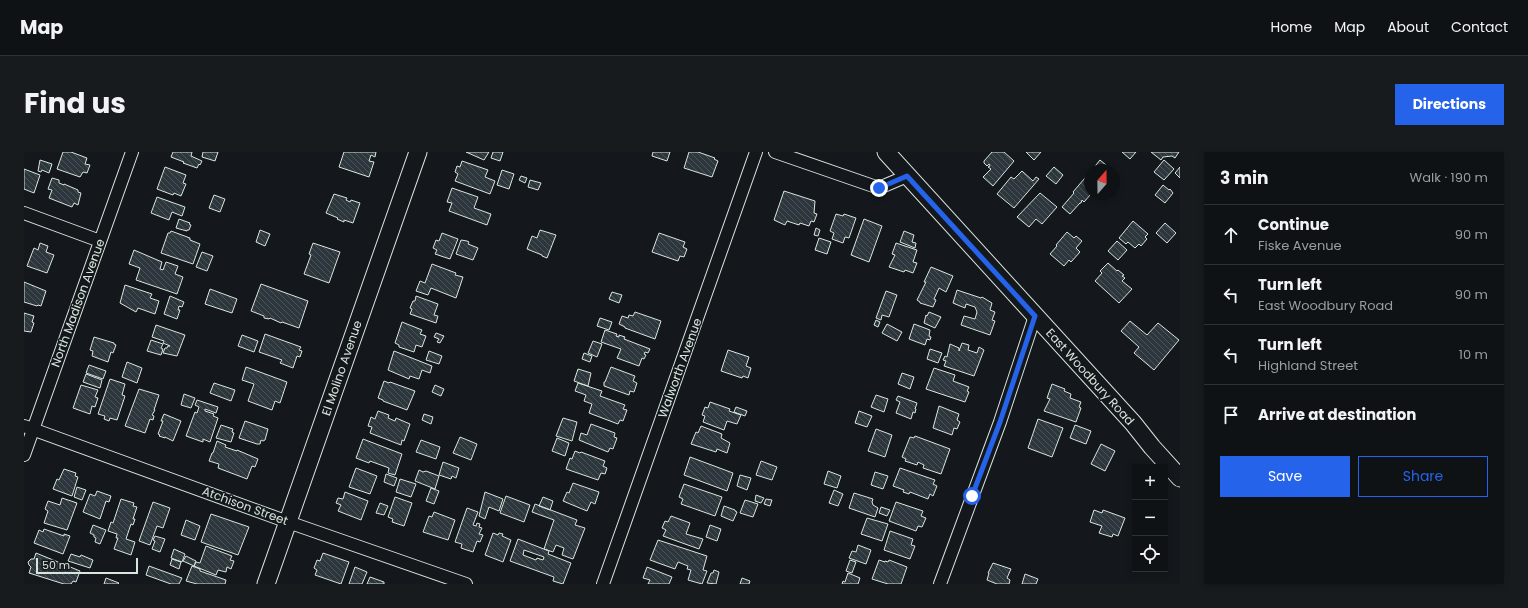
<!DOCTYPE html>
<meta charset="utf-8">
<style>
:root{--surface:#0f1215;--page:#181b1e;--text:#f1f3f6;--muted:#9b9ea0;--line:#2f3234;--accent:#2563eb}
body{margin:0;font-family:Poppins,sans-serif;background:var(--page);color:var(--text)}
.controls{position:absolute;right:12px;bottom:12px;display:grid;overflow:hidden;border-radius:0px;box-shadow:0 2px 6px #0003}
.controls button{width:36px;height:36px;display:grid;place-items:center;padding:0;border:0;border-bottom:1px solid var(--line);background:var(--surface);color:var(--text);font:20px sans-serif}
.compass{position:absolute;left:1060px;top:12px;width:36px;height:36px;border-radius:50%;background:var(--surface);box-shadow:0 2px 6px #0003;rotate:20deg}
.scale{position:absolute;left:12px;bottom:10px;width:102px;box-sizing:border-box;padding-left:4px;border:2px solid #d8e6dc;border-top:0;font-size:11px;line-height:14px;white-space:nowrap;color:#d8e6dc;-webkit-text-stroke:3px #14181c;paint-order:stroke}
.stop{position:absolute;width:12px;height:12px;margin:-9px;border:3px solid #2563eb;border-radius:50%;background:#fff}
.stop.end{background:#2563eb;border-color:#fff;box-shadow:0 1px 4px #0008}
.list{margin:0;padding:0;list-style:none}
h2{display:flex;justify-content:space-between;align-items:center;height:52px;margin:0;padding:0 16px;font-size:17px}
h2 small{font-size:13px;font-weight:400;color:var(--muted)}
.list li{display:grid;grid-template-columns:26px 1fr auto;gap:12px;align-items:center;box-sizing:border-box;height:60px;padding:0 16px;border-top:1px solid var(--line)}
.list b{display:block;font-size:15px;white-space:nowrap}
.list p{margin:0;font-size:13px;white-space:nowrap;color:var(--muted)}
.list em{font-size:13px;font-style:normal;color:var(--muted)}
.actions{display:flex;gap:8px;padding:12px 16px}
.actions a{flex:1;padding:9px 0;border:1px solid var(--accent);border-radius:0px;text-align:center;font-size:14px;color:var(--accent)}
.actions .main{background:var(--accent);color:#fff}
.icon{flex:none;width:22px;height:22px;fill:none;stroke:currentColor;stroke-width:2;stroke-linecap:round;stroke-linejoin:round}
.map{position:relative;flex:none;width:1156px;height:432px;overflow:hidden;border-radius:0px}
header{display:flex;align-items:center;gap:24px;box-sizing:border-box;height:56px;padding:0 20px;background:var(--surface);border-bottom:1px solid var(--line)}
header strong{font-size:19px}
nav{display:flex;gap:22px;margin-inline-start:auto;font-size:14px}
.intro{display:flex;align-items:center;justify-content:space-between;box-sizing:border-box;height:96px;padding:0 24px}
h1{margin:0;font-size:28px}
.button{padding:10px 18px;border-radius:0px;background:var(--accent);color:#fff;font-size:14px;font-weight:700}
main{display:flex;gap:24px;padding:0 24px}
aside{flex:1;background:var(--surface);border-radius:0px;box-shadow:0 2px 6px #0003}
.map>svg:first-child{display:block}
</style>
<header>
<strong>Map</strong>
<nav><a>Home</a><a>Map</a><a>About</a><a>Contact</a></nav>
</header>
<div class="intro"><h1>Find us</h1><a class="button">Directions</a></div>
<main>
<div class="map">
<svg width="1156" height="432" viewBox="0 0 1156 432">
<defs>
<pattern id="building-back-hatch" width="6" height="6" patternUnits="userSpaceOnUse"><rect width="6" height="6" fill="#2c363c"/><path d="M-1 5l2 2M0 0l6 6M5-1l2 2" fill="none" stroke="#4a5358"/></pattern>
</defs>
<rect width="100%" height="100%" fill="#14181c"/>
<path fill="url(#building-back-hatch)" stroke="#d8e6dc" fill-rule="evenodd" d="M 39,0 L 47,0 L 63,6 L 61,12 L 66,13 L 63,21 L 59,20 L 56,25 L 33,17 Z
M 149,0 L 168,0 L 167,4 L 178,9 L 176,13 L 175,12 L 173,16 L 159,11 L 160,10 L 147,5 Z
M 179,0 L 194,0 L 191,9 L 178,5 Z
M 320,0 L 352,0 L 351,5 L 347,3 L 345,9 L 350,10 L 345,25 L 315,15 Z
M 442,0 L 465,0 L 460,8 Z
M 469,0 L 479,0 L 476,9 L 467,6 Z
M 629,0 L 646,0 L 643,9 L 628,4 Z
M 665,0 L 674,0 L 691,6 L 690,7 L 694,9 L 688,25 L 660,16 Z
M 968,0 L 980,0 L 990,9 L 969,34 L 959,25 L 967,17 L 964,15 L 966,14 L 965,12 L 963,14 L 960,11 L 960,9 Z
M 1002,0 L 1017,0 L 1010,8 Z
M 1098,0 L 1112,0 L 1106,7 Z
M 1127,0 L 1155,0 L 1151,6 L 1148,4 L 1139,5 L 1137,8 Z
M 16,8 L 28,12 L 25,21 L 18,18 L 17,20 L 14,19 Z
M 1076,8 L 1088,18 L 1068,18 Z
M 1140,8 L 1150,17 L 1140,28 L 1130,20 Z
M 438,9 L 464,18 L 461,25 L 471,29 L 466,42 L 431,29 L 434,22 L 431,20 L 433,14 L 436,15 Z
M 141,15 L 162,23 L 159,31 L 162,32 L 157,44 L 150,41 L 149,43 L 133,37 Z
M 1030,15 L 1039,23 L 1032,32 L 1022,24 Z
M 1156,15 L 1156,26 L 1151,21 Z
M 0,17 L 16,23 L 10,41 L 0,37 Z
M 478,18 L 490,22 L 485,37 L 473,33 Z
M 998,19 L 1009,29 L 1012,25 L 1015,27 L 990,56 L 973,42 L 987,25 L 990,27 Z
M 1066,20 L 1067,42 L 1060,50 L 1058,48 L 1057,51 L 1056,51 L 1046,62 L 1038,55 L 1050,41 L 1049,40 Z
M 497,24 L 503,26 L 501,31 L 495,28 Z
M 28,26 L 35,28 L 35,31 L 40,33 L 40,32 L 54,38 L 54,40 L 57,41 L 54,53 L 50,51 L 48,55 L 25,46 L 28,38 L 24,37 Z
M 506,28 L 517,31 L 514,38 L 504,35 Z
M 1139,33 L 1145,38 L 1146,37 L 1149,41 L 1141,51 L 1131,43 Z
M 428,36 L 454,45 L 450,56 L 467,62 L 463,73 L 425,59 L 428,51 L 423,50 Z
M 760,39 L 791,49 L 790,61 L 793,62 L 790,70 L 787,69 L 785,74 L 776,71 L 775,73 L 763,69 L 761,73 L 750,68 Z
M 1016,41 L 1033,55 L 1018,72 L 1012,67 L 1005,75 L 993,65 Z
M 310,42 L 323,46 L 322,48 L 326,50 L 327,48 L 336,51 L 329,71 L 320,68 L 320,70 L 313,67 L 314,66 L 302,61 Z
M 190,43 L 201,47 L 196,60 L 185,56 Z
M 133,45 L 161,55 L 158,64 L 148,60 L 145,68 L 127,61 Z
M 812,62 L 819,64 L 820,62 L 832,66 L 825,86 L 821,85 L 819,91 L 808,87 L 810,81 L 806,79 Z
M 155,67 L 166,71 L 165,72 L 167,73 L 165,78 L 163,78 L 163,79 L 152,76 Z
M 840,67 L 858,74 L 845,110 L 827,103 Z
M 1109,69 L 1124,82 L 1121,85 L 1123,87 L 1117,94 L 1115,92 L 1111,96 L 1104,90 L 1102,92 L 1095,86 Z
M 1141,71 L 1152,81 L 1143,91 L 1132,81 Z
M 792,76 L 796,78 L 794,84 L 790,83 Z
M 236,78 L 246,82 L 241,94 L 232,90 Z
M 516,78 L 532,83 L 523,106 L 518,104 L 518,103 L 503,97 L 508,84 L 513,86 Z
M 147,79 L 166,86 L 166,88 L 176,92 L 169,112 L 137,101 L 144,81 L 146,81 Z
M 880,79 L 890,83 L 888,90 L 892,91 L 891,96 L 876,90 Z
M 1043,80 L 1050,86 L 1052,84 L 1058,89 L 1052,96 L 1056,100 L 1047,110 L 1045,108 L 1040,114 L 1026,102 L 1033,94 L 1032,93 Z
M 418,81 L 434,87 L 426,107 L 411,102 L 413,98 L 409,96 L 412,88 L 415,89 Z
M 635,81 L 661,90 L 659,95 L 663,97 L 660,105 L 656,104 L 654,109 L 628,100 Z
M 795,86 L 807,90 L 803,102 L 791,98 Z
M 437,88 L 443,89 L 445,90 L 444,92 L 454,96 L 449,108 L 432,102 Z
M 1093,89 L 1103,98 L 1094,108 L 1084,99 Z
M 16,91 L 24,94 L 22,100 L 30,103 L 23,121 L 3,114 L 10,96 L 14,98 Z
M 289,91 L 316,100 L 305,131 L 280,122 L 287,103 L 285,102 Z
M 872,91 L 893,98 L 889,110 L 893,111 L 889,121 L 881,118 L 880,120 L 865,115 L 871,103 L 868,102 Z
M 110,98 L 138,110 L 136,117 L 139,118 L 142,110 L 154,114 L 151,122 L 159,125 L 153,142 L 112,128 L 116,116 L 105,112 Z
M 178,100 L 189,104 L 183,119 L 172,115 Z
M 1084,111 L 1093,119 L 1094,118 L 1100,123 L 1098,124 L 1101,126 L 1098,129 L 1108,137 L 1095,151 L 1071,129 L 1078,121 L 1076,119 Z
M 408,112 L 432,121 L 431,123 L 439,125 L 432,146 L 407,136 L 404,143 L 392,139 L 396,129 L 401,131 Z
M 907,115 L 929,124 L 922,140 L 915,136 L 910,147 L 912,148 L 909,155 L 896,151 L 896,150 L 893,148 L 902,130 L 900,130 Z
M 0,130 L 22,139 L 17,154 L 14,153 L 13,154 L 0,150 Z
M 237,132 L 284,149 L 275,176 L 258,170 L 257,171 L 246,166 L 245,167 L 240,166 L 240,164 L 227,159 Z
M 101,133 L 128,142 L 126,146 L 135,149 L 131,162 L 114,156 L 112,160 L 96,151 Z
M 186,137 L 213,147 L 208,161 L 181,152 Z
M 933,138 L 957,146 L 958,145 L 968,151 L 966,158 L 971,160 L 968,168 L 971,169 L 966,183 L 937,173 L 940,164 L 951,167 L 953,160 L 951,155 L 942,152 L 941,156 L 929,151 Z
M 862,139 L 873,143 L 865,165 L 858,163 L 857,168 L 852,166 Z
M 588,140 L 598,143 L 595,151 L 585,147 Z
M 146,144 L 160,150 L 158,155 L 155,154 L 154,158 L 156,158 L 153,167 L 140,162 Z
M 392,144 L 414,152 L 410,163 L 414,164 L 412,171 L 386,162 L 388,157 L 386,156 L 389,149 L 391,149 Z
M 611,160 L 637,169 L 631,187 L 601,176 L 601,175 L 595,172 L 598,164 L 604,166 L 605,163 L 609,164 Z
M 905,160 L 917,165 L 911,176 L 900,171 L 902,163 L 903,164 Z
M 0,161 L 10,164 L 8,170 L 10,171 L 7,180 L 0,179 Z
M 576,166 L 588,170 L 585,178 L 573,174 Z
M 852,168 L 856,170 L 854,175 L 850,173 Z
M 1106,169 L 1123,183 L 1134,171 L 1155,188 L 1130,218 L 1110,201 L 1115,195 L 1097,179 Z
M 378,170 L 398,178 L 396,182 L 402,184 L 398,195 L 392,193 L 390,200 L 375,195 L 375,193 L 371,191 Z
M 863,172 L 878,180 L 873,189 L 858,181 Z
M 890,172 L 906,178 L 905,184 L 907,185 L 906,188 L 903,187 L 901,193 L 885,187 Z
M 132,173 L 161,183 L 153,204 L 139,201 L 141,196 L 143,196 L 144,194 L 146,194 L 139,191 L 140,189 L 128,185 Z
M 581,178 L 593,182 L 592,184 L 595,185 L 595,183 L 601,185 L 600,187 L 626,197 L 624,201 L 621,200 L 620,202 L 622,203 L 620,207 L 618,206 L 615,214 L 593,206 L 597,197 L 577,190 Z
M 412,181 L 420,184 L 416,191 L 413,190 L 415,187 L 410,185 Z
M 241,182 L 277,195 L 275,198 L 278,199 L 276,205 L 273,204 L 269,216 L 256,211 L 258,208 L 235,200 Z
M 218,183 L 234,189 L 230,200 L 214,194 Z
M 70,185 L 90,191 L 90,192 L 92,193 L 89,201 L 87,200 L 84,210 L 68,204 L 69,199 L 66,198 Z
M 127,188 L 139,192 L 137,196 L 139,197 L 137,203 L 123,199 Z
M 569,189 L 578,192 L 573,205 L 564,201 Z
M 938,191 L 945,193 L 944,198 L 953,201 L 955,195 L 960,198 L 950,224 L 920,214 L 922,209 L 919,208 L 921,204 L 923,205 L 926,192 L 935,196 L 935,199 Z
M 906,197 L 918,201 L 914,211 L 903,207 Z
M 704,198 L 725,205 L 722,214 L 727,216 L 724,226 L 719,224 L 718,226 L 697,219 Z
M 370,199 L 408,214 L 406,221 L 398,218 L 395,227 L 386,224 L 385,227 L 364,218 Z
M 405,199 L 418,204 L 415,212 L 402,208 Z
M 560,201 L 568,204 L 566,210 L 558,207 Z
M 103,210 L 118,216 L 113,231 L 98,225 Z
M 65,213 L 82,219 L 79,227 L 62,221 Z
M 222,215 L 263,230 L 256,251 L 251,249 L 248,258 L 224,249 L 230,232 L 218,228 Z
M 587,215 L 611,224 L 609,229 L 613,231 L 610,240 L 606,239 L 605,243 L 580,234 L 580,230 L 581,230 Z
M 910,216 L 931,223 L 929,229 L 945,235 L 943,239 L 945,240 L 941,250 L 902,237 Z
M 554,217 L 567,221 L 564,234 L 550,229 Z
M 878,221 L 890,225 L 886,237 L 874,232 Z
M 62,222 L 78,228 L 76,236 L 59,230 Z
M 86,227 L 101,232 L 98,243 L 101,244 L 93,268 L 86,266 L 85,269 L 80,267 L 81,264 L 74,262 Z
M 360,229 L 365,231 L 366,230 L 391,239 L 383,258 L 359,249 L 359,248 L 354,246 Z
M 190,231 L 211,238 L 207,249 L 186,241 Z
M 554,231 L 578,239 L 576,244 L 601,253 L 599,257 L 603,258 L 599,269 L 596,268 L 594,272 L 565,261 L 568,252 L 560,249 L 562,243 L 551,239 Z
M 1028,232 L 1041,237 L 1040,239 L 1047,242 L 1046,246 L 1057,250 L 1055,255 L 1057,256 L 1052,270 L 1020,259 L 1026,247 L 1023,246 Z
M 57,233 L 74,238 L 71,245 L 74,246 L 71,255 L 68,254 L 66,262 L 49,256 Z
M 411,233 L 420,237 L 417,244 L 408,240 Z
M 115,237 L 135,243 L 130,258 L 131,258 L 128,263 L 130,264 L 129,268 L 126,267 L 121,281 L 101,274 Z
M 160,242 L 171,246 L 167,256 L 157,253 Z
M 852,243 L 864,247 L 860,260 L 847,255 Z
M 874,244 L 893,251 L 891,257 L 892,257 L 891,261 L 889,260 L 887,267 L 872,261 L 876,250 L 872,248 Z
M 173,248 L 194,255 L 192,261 L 181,257 L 181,259 L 190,262 L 189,264 L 194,266 L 186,290 L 179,287 L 179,290 L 162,284 L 171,260 L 173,261 L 175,255 L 171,253 Z
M 686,250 L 706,257 L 705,259 L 717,263 L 713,272 L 703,269 L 700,278 L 679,270 L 681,264 L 678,263 L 681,255 L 684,256 Z
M 915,254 L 935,262 L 933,268 L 936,270 L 933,277 L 930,276 L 928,283 L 909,276 Z
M 712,255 L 723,259 L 721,264 L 710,260 Z
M 354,259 L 365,263 L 364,266 L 371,269 L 372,266 L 386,272 L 380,289 L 378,288 L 377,293 L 346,281 L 348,275 L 344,274 L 347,265 L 351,267 Z
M 835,259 L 848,264 L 843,275 L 831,271 Z
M 140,262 L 157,269 L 149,289 L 141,285 L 141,286 L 135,284 L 136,283 L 134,282 L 139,269 L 137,269 Z
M 400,262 L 409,265 L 407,272 L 398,268 Z
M 539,266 L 553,270 L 548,289 L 532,284 Z
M 1014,267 L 1039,276 L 1028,305 L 1004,296 Z
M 221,269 L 244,277 L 241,288 L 239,289 L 237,288 L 236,292 L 233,292 L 215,286 Z
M 567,272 L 591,281 L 590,285 L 593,286 L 589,297 L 586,296 L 584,300 L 555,288 L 557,281 L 563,283 Z
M 197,273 L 209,277 L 208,280 L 210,281 L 207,290 L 192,286 Z
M 1051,273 L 1067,279 L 1062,292 L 1046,286 Z
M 677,274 L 698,282 L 697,286 L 706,291 L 703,301 L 693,297 L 692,300 L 667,292 L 672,280 L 674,281 Z
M 852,277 L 868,283 L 861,305 L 844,299 Z
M 891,284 L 926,297 L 917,322 L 899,316 L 900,313 L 894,310 L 893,313 L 881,309 L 882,307 L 878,305 L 886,285 L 890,286 Z
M 436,285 L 453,292 L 447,308 L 429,301 Z
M 533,286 L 545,291 L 541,304 L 528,299 Z
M 339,287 L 378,302 L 371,323 L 364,321 L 365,316 L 346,309 L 345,311 L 332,306 Z
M 397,288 L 416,295 L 412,307 L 392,300 Z
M 193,289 L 202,293 L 201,295 L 213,299 L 213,298 L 234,307 L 231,315 L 228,314 L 223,327 L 194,316 L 195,312 L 185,309 L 188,301 L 189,301 Z
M 1077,292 L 1091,299 L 1081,319 L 1067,312 Z
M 551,299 L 556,301 L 557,300 L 581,309 L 579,314 L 583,316 L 581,322 L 577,321 L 574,328 L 542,317 L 546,306 L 548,307 Z
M 666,305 L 709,321 L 703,339 L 660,323 Z
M 737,309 L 753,315 L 748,328 L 732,323 Z
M 419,310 L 435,316 L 432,326 L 428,324 L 427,327 L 415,323 Z
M 332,316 L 353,324 L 346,342 L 325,335 Z
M 876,316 L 911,328 L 909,332 L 913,334 L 909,344 L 906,342 L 904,347 L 886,340 L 885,342 L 879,340 L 880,338 L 869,334 Z
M 40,317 L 52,321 L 51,324 L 54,325 L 48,344 L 29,337 L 33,327 L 35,328 Z
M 395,318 L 399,320 L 402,319 L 415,324 L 411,337 L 391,329 Z
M 804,319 L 817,324 L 813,336 L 800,332 Z
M 851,320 L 864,324 L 859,337 L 847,333 Z
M 362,322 L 373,326 L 370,334 L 360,330 Z
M 716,323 L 727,326 L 723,338 L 713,334 Z
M 376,327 L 392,332 L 387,345 L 372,340 Z
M 549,331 L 575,340 L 571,352 L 567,350 L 563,359 L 539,349 L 543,340 L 545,341 Z
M 660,332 L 698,345 L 691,364 L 657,352 L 659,347 L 655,345 Z
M 53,335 L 62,338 L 58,348 L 50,345 Z
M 407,336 L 415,339 L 410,352 L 402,349 Z
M 810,338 L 819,342 L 814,354 L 805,351 Z
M 73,339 L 87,344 L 85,350 L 82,349 L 76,367 L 59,360 L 66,342 L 71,344 Z
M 321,340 L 344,349 L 337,368 L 314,359 L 317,353 L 312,351 L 314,346 L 319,347 Z
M 461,340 L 479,347 L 475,359 L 465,355 L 461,367 L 455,364 Z
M 830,341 L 849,347 L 848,350 L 849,353 L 854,356 L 851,365 L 825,356 Z
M 732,343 L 740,346 L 737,351 L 731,349 Z
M 482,344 L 506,353 L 500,370 L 476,361 Z
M 371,345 L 388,351 L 380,374 L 368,370 L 369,367 L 364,365 Z
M 519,345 L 529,349 L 526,358 L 515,354 Z
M 38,346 L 53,351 L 43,378 L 20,371 L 24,359 L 21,357 L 24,349 L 36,353 Z
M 97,347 L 110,351 L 109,354 L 113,355 L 109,367 L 111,367 L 109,373 L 107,372 L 102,387 L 111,390 L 107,403 L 90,397 L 94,386 L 92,386 L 93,382 L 84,379 L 87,370 L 89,371 Z
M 742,347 L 748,348 L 746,354 L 740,352 Z
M 721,348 L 734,352 L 729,365 L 716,361 Z
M 129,350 L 146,356 L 139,376 L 133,374 L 126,393 L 115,389 Z
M 872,350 L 899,359 L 897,364 L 902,366 L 898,375 L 894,374 L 892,379 L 865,369 Z
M 356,351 L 364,354 L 360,363 L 352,361 Z
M 511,352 L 553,368 L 551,373 L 561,376 L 549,407 L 538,403 L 540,396 L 532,393 L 529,400 L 520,397 L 530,368 L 508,360 Z
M 700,354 L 711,358 L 711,359 L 713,360 L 709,369 L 697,364 Z
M 857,355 L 866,358 L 863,364 L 855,361 Z
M 443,356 L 454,360 L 449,373 L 452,374 L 453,371 L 456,372 L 455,375 L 458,376 L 455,382 L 459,383 L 456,390 L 453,389 L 449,400 L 437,396 L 438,392 L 431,390 Z
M 1070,358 L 1078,361 L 1079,358 L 1101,366 L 1094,384 L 1089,382 L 1088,385 L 1075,381 L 1078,374 L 1066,370 Z
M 410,360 L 431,368 L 424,388 L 399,380 L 405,364 L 408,365 Z
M 187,362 L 225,375 L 214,403 L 177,390 Z
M 647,364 L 666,371 L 662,382 L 679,387 L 675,397 L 639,384 L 642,378 L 638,376 L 641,369 L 644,370 Z
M 843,366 L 864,372 L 858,389 L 837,382 Z
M 162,368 L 176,374 L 171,388 L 157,383 Z
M 69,373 L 82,378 L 76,392 L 71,390 L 72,386 L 70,385 L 70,383 L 66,381 Z
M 686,373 L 697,377 L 693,389 L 682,385 Z
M 20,377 L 40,384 L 40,382 L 46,384 L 39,402 L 10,391 L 15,378 L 19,380 Z
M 866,379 L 889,387 L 887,393 L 891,394 L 886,407 L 860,398 Z
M 469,381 L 474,383 L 475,381 L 479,382 L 478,384 L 487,388 L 479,410 L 461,403 Z
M 131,384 L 141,387 L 136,400 L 128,397 L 131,389 L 129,388 Z
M 494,387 L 525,399 L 524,402 L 547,411 L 539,432 L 529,429 L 530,425 L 486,409 ZM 500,398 L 520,405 L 519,408 L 513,406 L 512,408 L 499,403 Z
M 634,388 L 683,404 L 679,418 L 683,419 L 678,432 L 664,428 L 667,418 L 663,417 L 664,414 L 654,410 L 651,417 L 626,408 Z
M 834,393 L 847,398 L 842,412 L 825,406 L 828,399 L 832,400 Z
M 182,394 L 208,404 L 206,408 L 210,409 L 207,417 L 203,415 L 202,420 L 194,418 L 192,423 L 170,414 L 172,410 L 176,411 Z
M 150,397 L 161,402 L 158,410 L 147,406 Z
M 12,401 L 56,419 L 52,430 L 49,429 L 47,432 L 40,432 L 5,421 L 7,415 L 5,413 L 4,410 L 7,407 L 10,407 Z
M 299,401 L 325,410 L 317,432 L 291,423 L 293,418 L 290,416 L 293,408 L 296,409 Z
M 47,402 L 56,405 L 57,403 L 69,408 L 66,416 L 44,409 Z
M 162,404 L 172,409 L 170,414 L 159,409 Z
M 148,407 L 157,410 L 155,417 L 146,413 Z
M 826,408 L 832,410 L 828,421 L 822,419 Z
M 855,408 L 861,410 L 861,409 L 864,410 L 865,408 L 883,415 L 877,432 L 864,432 L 848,427 Z
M 969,411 L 987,417 L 983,426 L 986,428 L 985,432 L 973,432 L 963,428 L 965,421 L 964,421 Z
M 125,414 L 158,426 L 155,432 L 147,432 L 122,423 Z
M 168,414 L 176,417 L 176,419 L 202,428 L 201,432 L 173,432 L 162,429 Z
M 331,415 L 343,420 L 338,432 L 325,432 Z
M 623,415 L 648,425 L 645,432 L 624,432 L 626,428 L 619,426 Z
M 690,418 L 695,420 L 692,432 L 683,431 L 687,421 L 689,421 Z
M 824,421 L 836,426 L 834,432 L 818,432 L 819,429 L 821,430 Z
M 1001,422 L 1014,427 L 1012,432 L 998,432 Z
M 346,425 L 360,430 L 360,432 L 343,432 Z
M 82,426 L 95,431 L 94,432 L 80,432 Z
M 718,426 L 726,429 L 725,432 L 716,432 Z"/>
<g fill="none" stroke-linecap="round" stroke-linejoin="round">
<g stroke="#d8e6dc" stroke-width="14">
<path id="street" d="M 751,0 L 855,36 L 883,24
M 0,61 L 76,89
M 0,274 L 264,370 L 442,432
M 0,303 L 108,0
M 579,432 L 732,0
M 916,432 L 976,270 L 1011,164"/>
</g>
<g stroke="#d8e6dc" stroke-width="19">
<path id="secondary" d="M 862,0 L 1109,271 L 1128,295 L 1156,326
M 242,432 L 394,0"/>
</g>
<use href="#street" stroke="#14181c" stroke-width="12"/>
<use href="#secondary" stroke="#14181c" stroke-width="17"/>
</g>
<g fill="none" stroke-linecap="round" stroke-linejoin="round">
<path stroke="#2563eb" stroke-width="5" d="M 855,36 L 883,24 L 1011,164 L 976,270 L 948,344"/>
</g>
<g text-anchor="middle" stroke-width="3" stroke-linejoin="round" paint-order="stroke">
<g font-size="12" fill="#d8e6dc" stroke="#14181c">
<text transform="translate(54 151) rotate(-70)" y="4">North Madison Avenue</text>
<text transform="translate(318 216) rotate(-71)" y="4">El Molino Avenue</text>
<text transform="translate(656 216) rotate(-70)" y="4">Walworth Avenue</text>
<text transform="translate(1066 225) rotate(48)" y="4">East Woodbury Road</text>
<text transform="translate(221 354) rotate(20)" y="4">Atchison Street</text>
</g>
</g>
</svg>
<div class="controls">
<button>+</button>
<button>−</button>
<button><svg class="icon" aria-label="locate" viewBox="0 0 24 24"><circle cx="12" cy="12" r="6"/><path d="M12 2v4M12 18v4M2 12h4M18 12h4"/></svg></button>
</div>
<svg class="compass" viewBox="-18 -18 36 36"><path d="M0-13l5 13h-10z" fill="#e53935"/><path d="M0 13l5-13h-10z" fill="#9b9ea0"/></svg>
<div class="scale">50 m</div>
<div class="stop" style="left:948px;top:344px"></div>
<div class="stop end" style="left:855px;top:36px"></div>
</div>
<aside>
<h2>3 min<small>Walk · 190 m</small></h2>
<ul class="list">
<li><svg class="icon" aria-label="ahead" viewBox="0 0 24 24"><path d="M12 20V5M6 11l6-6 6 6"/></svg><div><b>Continue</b><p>Fiske Avenue</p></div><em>90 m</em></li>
<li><svg class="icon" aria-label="left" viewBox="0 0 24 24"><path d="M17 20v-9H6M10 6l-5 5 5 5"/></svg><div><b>Turn left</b><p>East Woodbury Road</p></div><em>90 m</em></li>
<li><svg class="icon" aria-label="left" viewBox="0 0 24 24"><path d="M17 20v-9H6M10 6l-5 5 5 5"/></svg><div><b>Turn left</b><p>Highland Street</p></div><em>10 m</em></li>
<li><svg class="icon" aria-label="arrive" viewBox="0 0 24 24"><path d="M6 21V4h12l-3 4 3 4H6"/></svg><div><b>Arrive at destination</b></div></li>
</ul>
<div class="actions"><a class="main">Save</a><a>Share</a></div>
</aside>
</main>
